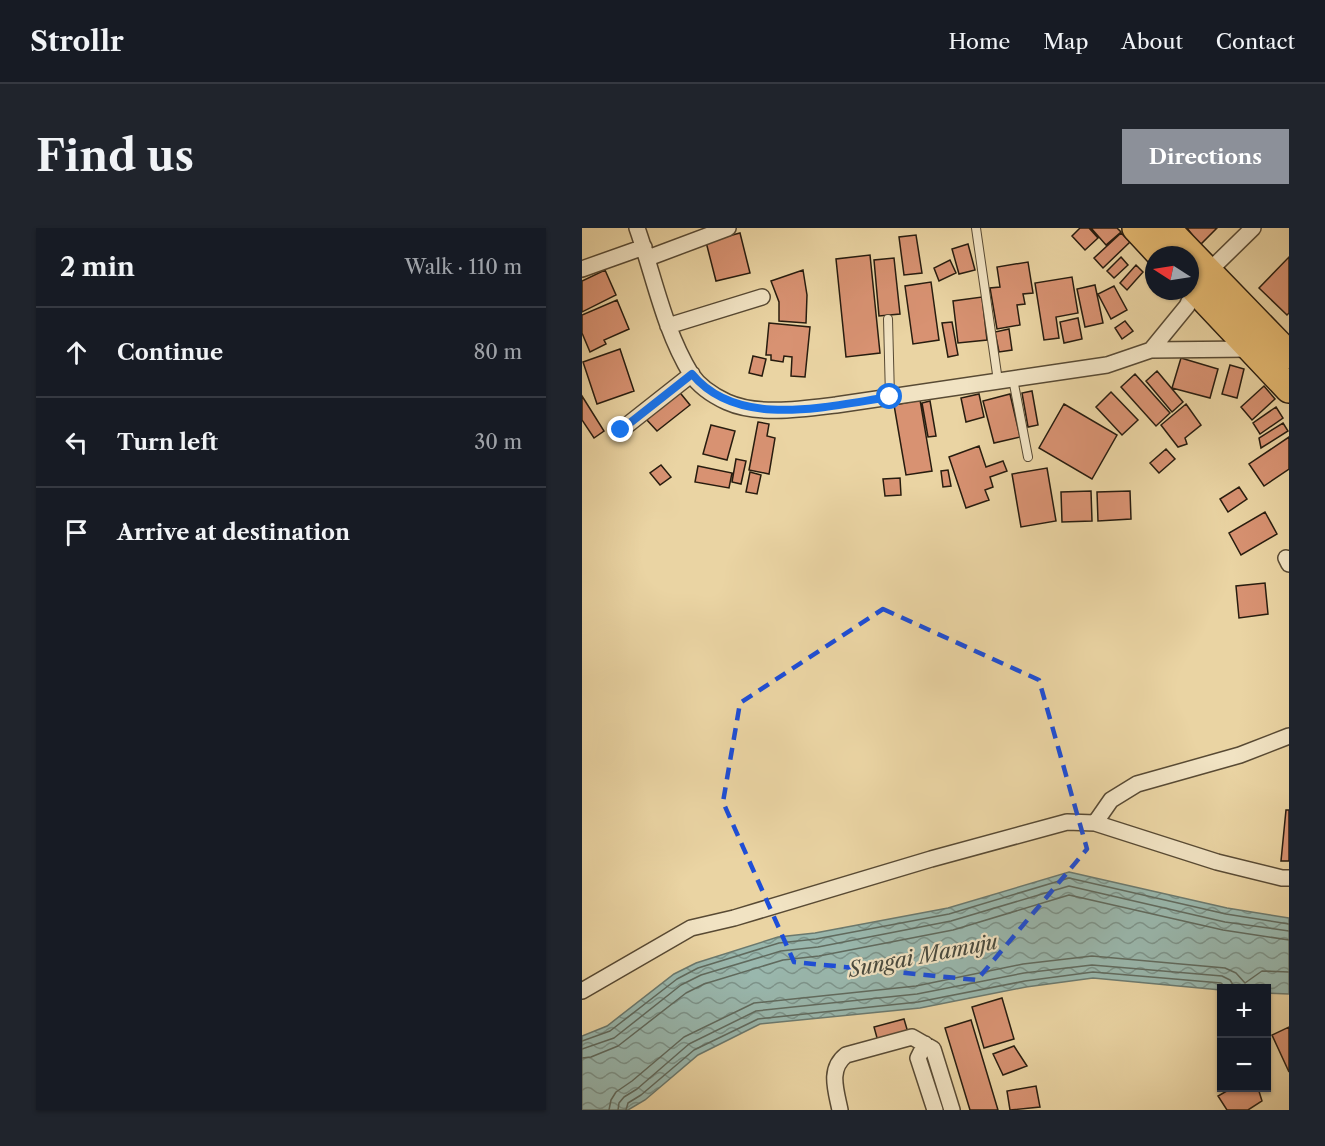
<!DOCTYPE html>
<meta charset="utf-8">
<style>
:root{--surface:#171b24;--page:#20242c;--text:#f1f3f6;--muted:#9ea1a6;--line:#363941;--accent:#8c9099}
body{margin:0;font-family:"Libre Caslon Text",serif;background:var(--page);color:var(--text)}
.controls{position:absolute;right:18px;bottom:18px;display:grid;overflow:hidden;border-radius:0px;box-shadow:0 2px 4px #0004}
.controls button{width:54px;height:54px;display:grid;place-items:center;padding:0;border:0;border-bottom:2px solid var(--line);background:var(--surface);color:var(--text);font:30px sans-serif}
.compass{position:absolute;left:563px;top:18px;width:54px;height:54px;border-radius:50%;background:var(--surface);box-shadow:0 2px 4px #0004;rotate:282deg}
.stop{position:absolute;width:18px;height:18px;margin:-14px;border:4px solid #1a73e8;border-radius:50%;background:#fff}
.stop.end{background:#1a73e8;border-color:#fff;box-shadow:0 2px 6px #0008}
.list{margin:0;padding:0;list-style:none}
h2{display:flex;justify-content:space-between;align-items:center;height:78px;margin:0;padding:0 24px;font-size:26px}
h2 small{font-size:20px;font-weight:400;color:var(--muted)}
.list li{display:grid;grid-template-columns:39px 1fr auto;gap:18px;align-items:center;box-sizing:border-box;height:90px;padding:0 24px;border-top:2px solid var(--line)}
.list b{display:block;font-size:22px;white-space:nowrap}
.list em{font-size:20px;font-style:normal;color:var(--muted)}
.icon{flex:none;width:33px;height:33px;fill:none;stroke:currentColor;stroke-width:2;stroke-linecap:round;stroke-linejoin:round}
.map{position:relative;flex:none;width:707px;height:882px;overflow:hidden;border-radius:0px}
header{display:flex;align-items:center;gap:36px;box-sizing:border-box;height:84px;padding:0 30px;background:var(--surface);border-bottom:2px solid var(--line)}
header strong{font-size:28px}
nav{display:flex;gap:33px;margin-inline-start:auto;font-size:21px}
.intro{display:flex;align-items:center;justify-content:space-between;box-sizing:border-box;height:144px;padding:0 36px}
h1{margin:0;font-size:42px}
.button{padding:15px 27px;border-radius:0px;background:var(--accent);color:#fff;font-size:21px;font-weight:700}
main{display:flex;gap:36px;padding:0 36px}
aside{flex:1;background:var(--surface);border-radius:0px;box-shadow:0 2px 4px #0004}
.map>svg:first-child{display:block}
</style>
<header>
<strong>Strollr</strong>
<nav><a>Home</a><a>Map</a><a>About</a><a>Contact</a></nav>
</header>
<div class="intro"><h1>Find us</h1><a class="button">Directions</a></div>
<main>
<aside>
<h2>2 min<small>Walk · 110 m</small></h2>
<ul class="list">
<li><svg class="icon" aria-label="ahead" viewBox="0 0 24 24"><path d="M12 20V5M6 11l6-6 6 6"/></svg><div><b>Continue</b></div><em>80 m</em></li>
<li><svg class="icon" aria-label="left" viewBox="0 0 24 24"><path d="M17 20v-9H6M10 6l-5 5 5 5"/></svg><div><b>Turn left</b></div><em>30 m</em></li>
<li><svg class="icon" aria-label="arrive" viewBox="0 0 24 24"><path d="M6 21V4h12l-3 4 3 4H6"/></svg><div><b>Arrive at destination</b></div></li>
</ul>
</aside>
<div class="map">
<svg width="707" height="882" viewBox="0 0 707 882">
<defs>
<pattern id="water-waves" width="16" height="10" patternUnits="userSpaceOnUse" patternTransform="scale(1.5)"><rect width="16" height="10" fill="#99b7ad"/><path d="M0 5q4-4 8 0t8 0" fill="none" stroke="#7d948b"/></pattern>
</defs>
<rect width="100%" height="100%" fill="#ead4a3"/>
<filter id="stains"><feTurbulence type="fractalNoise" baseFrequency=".00333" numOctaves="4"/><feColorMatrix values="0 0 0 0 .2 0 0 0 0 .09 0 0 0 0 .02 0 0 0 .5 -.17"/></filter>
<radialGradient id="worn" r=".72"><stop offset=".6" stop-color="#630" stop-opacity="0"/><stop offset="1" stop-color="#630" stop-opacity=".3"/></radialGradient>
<path fill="url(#water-waves)" stroke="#6b796e" stroke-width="1.5" d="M 487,644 L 645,680 L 707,690 L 707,766 L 685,765 L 684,760 L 639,762 L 511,750 L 444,759 L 338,780 L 178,796 L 116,827 L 63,872 L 46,882 L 0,882 L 0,808 L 25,798 L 92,746 L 114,735 L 196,709 L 233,705 L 366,680 Z"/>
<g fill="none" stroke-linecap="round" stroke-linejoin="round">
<path stroke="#606a5e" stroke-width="1.5" d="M 0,813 L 28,803 L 95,751 L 116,740 L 197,715 L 234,711 L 367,686 L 487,650 L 644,686 L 707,696
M 0,821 L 32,810 L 99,757 L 119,747 L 199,723 L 236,719 L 369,693 L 487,658 L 643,694 L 707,703
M 0,830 L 9,829 L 36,818 L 104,765 L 122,756 L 201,732 L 237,728 L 371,702 L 487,667 L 641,702 L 707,712
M 27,882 L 29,872 L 34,864 L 50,853 L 102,809 L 172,775 L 334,758 L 441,736 L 510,728 L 643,740 L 654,745 L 663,755 L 680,743 L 707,744
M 36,882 L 37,875 L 42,869 L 55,861 L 107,816 L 174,783 L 335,766 L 442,745 L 510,737 L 640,748 L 648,752 L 653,760
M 44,882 L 46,875 L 59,867 L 112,822 L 176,791 L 336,774 L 443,753 L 511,744 L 639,755 L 645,760"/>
</g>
<path fill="#d89272" stroke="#271c0f" stroke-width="1.5" d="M 498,0 L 507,0 L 516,10 L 503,22 L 490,8 Z
M 509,0 L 535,0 L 539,4 L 524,17 Z
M 605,0 L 635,0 L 618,17 Z
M 158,5 L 168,45 L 134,53 L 124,14 Z
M 539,5 L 548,14 L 521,40 L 512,30 Z
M 334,7 L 340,45 L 322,47 L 317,9 Z
M 386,16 L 393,42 L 377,46 L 370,21 Z
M 288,27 L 298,125 L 264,129 L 254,31 Z
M 539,29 L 546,37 L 532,50 L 525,43 Z
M 707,29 L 707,85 L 705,87 L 677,60 Z
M 312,30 L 318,86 L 297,88 L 292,32 Z
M 368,32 L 374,45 L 357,53 L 352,40 Z
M 446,34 L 451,65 L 441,66 L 443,76 L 435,77 L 438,97 L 415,101 L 408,60 L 418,59 L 415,39 Z
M 554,37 L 561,44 L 545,62 L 538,55 Z
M 23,42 L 34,67 L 0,84 L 0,53 Z
M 221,42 L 225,67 L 224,95 L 197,93 L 197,74 L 189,53 Z
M 490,49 L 496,85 L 474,89 L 477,110 L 462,112 L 453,55 Z
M 349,54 L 357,112 L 331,116 L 323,58 Z
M 513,57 L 521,95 L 503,99 L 495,61 Z
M 532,58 L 545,82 L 529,91 L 516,66 Z
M 400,69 L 405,112 L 376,115 L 371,73 Z
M 35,72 L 47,101 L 22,112 L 24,116 L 8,124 L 0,105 L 0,87 Z
M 496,90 L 500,111 L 482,115 L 478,94 Z
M 543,93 L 551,103 L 540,111 L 533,100 Z
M 370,94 L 376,127 L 366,129 L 360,95 Z
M 187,95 L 228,99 L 223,149 L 209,148 L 210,129 L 202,128 L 201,134 L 189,132 L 189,127 L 184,127 Z
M 427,101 L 430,122 L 417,124 L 413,104 Z
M 38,121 L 52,163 L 15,176 L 1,134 Z
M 171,128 L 184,131 L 180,148 L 167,145 Z
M 599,130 L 636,141 L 628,170 L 590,160 Z
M 648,137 L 662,141 L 655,170 L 640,166 Z
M 575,143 L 601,174 L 590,184 L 564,153 Z
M 553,146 L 588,185 L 574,198 L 539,159 Z
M 682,158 L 693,171 L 670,192 L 659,179 Z
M 95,161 L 108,177 L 75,203 L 64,191 Z
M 450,163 L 456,197 L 446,199 L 440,165 Z
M 529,164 L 556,192 L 540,207 L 514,179 Z
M 397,166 L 402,189 L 384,194 L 379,170 Z
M 428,166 L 438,209 L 412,215 L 401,173 Z
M 0,168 L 22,203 L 12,210 L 0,192 Z
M 338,172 L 350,243 L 324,247 L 312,177 Z
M 348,173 L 354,208 L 346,209 L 340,175 Z
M 482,176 L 535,207 L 510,251 L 457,220 Z
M 604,176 L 619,197 L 603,210 L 605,216 L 596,219 L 579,197 Z
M 694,179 L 701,190 L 678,206 L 671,195 Z
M 176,194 L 187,196 L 185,208 L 193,210 L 187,246 L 167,242 Z
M 701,195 L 706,203 L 679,220 L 677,210 Z
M 129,197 L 153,203 L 145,232 L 121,226 Z
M 707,209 L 707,241 L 682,258 L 667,236 Z
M 397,218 L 404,239 L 421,233 L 425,243 L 408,249 L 411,259 L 403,262 L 407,272 L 384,280 L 367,229 Z
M 584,221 L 593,231 L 577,245 L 568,235 Z
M 154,231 L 164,233 L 159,256 L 150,254 Z
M 79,237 L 89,249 L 78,257 L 68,245 Z
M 116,238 L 150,245 L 147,260 L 113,254 Z
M 465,240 L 474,293 L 439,299 L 430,246 Z
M 366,242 L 369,258 L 361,259 L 359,243 Z
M 168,244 L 179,247 L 175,266 L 164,264 Z
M 318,250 L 319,267 L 303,268 L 301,251 Z
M 657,259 L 665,271 L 646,284 L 638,271 Z
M 509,263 L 510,293 L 480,294 L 479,264 Z
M 548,263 L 549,291 L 516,293 L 515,264 Z
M 683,284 L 695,306 L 659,327 L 647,305 Z
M 683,355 L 686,386 L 657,390 L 654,358 Z
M 704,582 L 707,582 L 707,633 L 699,633 Z
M 420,770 L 432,811 L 402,820 L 390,779 Z
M 322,791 L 327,808 L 297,817 L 292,799 Z
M 389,792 L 416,882 L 388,882 L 363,800 Z
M 707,799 L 707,844 L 690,807 Z
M 432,818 L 445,838 L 421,847 L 411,826 Z
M 454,858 L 458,879 L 428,882 L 425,863 Z
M 650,860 L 676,860 L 680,873 L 666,882 L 645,882 L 636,868 Z"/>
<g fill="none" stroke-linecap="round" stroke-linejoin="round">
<g stroke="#584a34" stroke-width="10">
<path id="lane" d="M 394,0 L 416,153
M 306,91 L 308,169
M 431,151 L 446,229"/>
</g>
<g stroke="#584a34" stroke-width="18">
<path id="street" d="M 55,0 C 72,48 82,102 109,146 C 117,158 132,168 145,174 C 176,188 221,181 254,177 L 525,137 L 569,122 L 669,121
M 66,30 L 146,0
M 0,41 L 62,19
M 626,44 L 671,0
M 86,98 L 180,69
M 569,122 L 605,78 L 613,60
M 39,202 L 110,146
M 704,330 L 707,336
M 513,595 L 529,572 L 555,556 L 658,527 L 707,508
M 0,763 L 109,700 L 152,690 L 349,631 L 485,594 L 513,595 L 635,634 L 700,650 L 707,650
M 343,816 L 336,830 L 353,882
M 258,882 C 254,862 246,841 264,827 L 330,809 L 351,821 L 370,882"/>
</g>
<g stroke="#271c0f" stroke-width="30">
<path id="highway" d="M 554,0 L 579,27
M 584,0 L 707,127
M 608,56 L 707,161"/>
</g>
<use href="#lane" stroke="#f1e3c3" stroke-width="8"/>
<use href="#street" stroke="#f1e3c3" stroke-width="15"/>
<use href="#highway" stroke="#e5ba72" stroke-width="27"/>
</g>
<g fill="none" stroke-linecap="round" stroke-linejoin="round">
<path stroke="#1a73e8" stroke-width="8" d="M 39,202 L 110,146 C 156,202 246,178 308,169"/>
</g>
<path fill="none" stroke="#1d4ed8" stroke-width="4.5" stroke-dasharray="12 8" stroke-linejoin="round" d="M 301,381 L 457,452 L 505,621 L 395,752 L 212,734 L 141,574 L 158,475 Z"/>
<g text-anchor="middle" stroke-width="4.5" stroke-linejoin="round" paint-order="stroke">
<g font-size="21" font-style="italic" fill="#494a3e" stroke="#f1e3c3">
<text transform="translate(341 728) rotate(-11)" y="7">Sungai Mamuju</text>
</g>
</g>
<rect width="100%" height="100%" filter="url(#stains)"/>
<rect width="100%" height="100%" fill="url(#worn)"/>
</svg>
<div class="controls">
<button>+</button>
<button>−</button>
</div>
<svg class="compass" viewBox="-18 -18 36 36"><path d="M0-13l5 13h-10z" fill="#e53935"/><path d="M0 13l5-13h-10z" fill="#9ea1a6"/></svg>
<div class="stop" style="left:308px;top:169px"></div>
<div class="stop end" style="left:39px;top:202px"></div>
</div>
</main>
